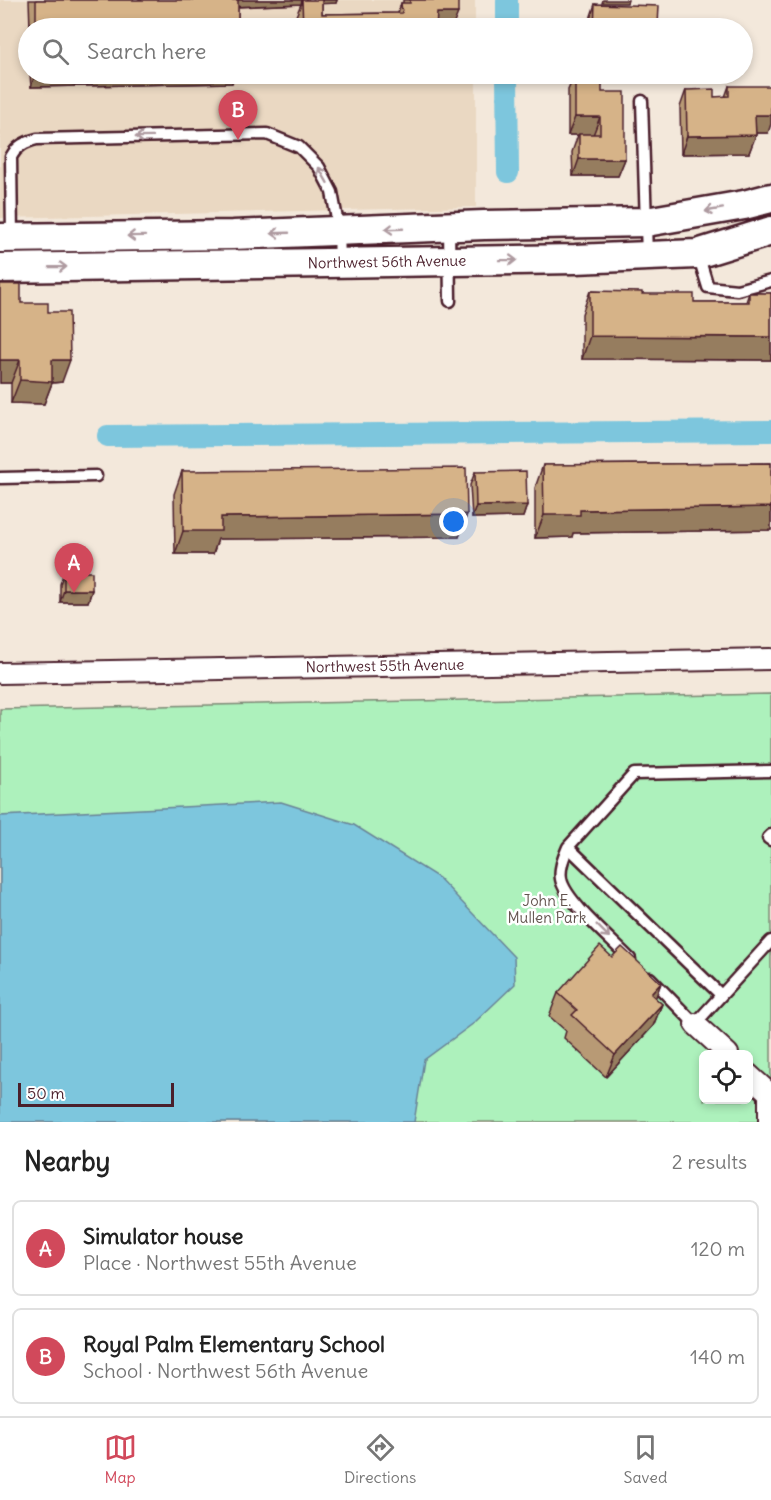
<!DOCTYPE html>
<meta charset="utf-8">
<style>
:root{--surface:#fff;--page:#f6f6f6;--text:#222;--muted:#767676;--line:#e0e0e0;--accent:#d1495b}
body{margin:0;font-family:Delius,sans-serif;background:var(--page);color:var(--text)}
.controls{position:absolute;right:18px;bottom:18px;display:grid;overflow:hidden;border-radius:9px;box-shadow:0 3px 9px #0003}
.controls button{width:54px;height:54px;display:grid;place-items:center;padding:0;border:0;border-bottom:2px solid var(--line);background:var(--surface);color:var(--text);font:30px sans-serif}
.scale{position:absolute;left:18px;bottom:15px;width:156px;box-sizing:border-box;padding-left:6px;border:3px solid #4a1f2b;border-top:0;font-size:16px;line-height:21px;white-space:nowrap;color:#4a1f2b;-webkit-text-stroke:4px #fff;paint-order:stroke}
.you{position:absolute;left:454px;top:522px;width:21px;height:21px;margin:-15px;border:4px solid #fff;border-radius:50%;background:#1a73e8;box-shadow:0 0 0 9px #1a73e833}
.badge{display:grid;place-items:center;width:39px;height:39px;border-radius:50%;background:var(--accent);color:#fff;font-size:20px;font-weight:700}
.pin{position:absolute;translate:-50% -50px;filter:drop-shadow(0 2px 3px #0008)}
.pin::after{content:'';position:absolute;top:32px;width:21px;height:18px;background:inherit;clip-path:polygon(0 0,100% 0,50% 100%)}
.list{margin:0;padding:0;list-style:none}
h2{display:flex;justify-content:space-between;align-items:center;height:78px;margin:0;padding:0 24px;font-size:26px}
h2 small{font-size:20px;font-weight:400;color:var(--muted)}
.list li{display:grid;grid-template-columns:39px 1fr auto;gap:18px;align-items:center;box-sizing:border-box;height:96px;margin:0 12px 12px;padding:0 12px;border:2px solid var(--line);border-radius:9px}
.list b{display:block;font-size:22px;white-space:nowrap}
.list p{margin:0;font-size:20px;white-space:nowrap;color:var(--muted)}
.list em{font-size:20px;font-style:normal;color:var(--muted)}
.icon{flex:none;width:33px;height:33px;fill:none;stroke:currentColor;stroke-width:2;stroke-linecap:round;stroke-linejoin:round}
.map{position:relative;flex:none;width:771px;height:1122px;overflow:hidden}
.search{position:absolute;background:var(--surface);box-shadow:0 3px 9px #0003;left:18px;right:18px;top:18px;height:66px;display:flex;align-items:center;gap:15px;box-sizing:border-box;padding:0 21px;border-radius:33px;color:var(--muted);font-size:22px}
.sheet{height:294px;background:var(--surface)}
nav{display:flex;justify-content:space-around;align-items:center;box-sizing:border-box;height:84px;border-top:2px solid var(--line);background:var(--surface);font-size:16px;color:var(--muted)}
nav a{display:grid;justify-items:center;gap:3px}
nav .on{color:var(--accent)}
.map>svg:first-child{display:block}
</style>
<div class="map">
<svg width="771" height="1122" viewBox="0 0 771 1122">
<rect width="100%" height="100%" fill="#f3e8db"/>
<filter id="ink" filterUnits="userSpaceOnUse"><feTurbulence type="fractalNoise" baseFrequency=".0167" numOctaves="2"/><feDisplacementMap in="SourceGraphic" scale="12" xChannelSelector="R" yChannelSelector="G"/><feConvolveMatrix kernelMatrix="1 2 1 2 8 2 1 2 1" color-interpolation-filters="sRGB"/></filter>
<g filter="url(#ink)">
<path fill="#ead8c2" d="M 0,0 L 475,0 L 475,28 L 28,28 L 28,74 L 476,74 L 476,207 L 0,218 Z"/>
<path fill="#adf1bc" stroke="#7c8874" stroke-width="1.5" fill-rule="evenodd" d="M 771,694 L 771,1122 L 0,1122 L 0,709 ZM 704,1054 L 748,1054 L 748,1100 L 704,1100 Z"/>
<path fill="#7dc6dd" stroke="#698396" stroke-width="1.5" d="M 281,802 L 354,825 L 439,878 L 514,957 L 515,984 L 474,1023 L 424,1060 L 414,1122 L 0,1122 L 0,816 Z"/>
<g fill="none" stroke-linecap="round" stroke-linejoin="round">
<path stroke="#7dc6dd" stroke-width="22" d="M 507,0 L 507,28
M 507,74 L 508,172
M 108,436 L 771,431"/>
<g stroke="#4a1f2b" stroke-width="15">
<path id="lane" d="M 642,101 L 647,256
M 449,227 L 450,301
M 12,237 L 11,157 C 17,146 25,142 37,139 L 267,134 L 299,147 L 319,167 L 332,192 L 339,230 L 340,263
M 698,254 L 708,287 L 737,290 L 771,281
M 0,478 L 96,476
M 771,835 L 768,838 L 771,840
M 568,847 C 564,857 559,868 561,879 C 565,901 613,941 630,959
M 650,978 L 695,1024 L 771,941
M 721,995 L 568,847 L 634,774 L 771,771"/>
</g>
<g stroke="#4a1f2b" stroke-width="24">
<path id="street" d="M 0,673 L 771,659
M 695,1024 L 728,1054
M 748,1074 L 769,1093 L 769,1122"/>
</g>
<g stroke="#4a1f2b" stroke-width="33">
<path id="secondary" d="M 0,238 L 233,235 L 484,225 L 646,222 L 744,205 L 771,198
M 0,268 L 575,259 L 697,254 L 771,231"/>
</g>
<use href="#lane" stroke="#fff" stroke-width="10"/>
<use href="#street" stroke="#fff" stroke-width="20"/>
<use href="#secondary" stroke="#fff" stroke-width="28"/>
</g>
<path fill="#b89a75" stroke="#4a1f2b" stroke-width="1.5" d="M 29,0 L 337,0 L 336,3 L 322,3 L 322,14 L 398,13 L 401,3 L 403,3 L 403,0 L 458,0 L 452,28 L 296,28 L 296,16 L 301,4 L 238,7 L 238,28 L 30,28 Z
M 595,4 L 658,25 L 679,28 L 589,28 L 589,22 Z
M 30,74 L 235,74 L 232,83 L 31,87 Z
M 297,74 L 407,74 L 405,79 L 297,81 Z
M 575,74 L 602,92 L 625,159 L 618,176 L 573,176 L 572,152 L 578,135 L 568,135 L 568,90 Z
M 729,86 L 768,133 L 756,133 L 749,153 L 681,154 L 680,107 L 686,90 L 714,97 L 725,97 Z
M 0,284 L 21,303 L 48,312 L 62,382 L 52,383 L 44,404 L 11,403 L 11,383 L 0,383 Z
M 590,291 L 642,294 L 694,302 L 746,302 L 749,293 L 771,293 L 771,360 L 582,359 L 582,314 Z
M 771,463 L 771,530 L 573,533 L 572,537 L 535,538 L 535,488 L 543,465 Z
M 182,471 L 467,514 L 459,537 L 218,539 L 213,554 L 175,554 L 174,494 Z
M 475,472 L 527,505 L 523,517 L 472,518 L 470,485 Z
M 64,572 L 92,590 L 88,602 L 60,602 L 60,584 Z
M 661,983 L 655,998 L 662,1004 L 653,1026 L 606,1077 L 564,1038 L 566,1031 L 549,1016 L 558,993 Z"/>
<path fill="#967d5f" stroke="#4a1f2b" stroke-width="1.5" d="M 234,0 L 302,0 L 301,4 L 231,7 Z
M 317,0 L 337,0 L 336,3 L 316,4 Z
M 603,0 L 628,0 L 627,3 L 602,3 Z
M 437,13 L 458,13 L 452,28 L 431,28 Z
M 35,74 L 235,74 L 232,83 L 31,87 Z
M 300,74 L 407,74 L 405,79 L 297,81 Z
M 755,115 L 771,115 L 771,124 L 768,133 L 749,133 Z
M 575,117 L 600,117 L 593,135 L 568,135 Z
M 756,135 L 749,153 L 681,154 L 687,136 Z
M 579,159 L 625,159 L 618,176 L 573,176 Z
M 590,336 L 771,337 L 771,360 L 582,359 Z
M 0,360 L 20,360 L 11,383 L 0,383 Z
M 52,360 L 70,360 L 62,382 L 52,383 L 44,404 L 11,403 L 20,380 Z
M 527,505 L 523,517 L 472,518 L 476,506 Z
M 771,507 L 771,530 L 573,533 L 572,537 L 535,538 L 544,515 L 580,510 Z
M 467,514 L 459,537 L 218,539 L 213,554 L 175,554 L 183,531 L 221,517 Z
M 64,590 L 92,590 L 88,602 L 60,602 Z
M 661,983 L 653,1005 L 651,994 Z
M 662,1004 L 653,1026 L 606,1077 L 615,1055 Z"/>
<path fill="#d6b388" stroke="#4a1f2b" stroke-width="1.5" d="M 36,0 L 238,0 L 238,28 L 36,28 Z
M 302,0 L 322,0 L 322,14 L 402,13 L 401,3 L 410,3 L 410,0 L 458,0 L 458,13 L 437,13 L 436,28 L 303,28 Z
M 595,4 L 659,6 L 658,25 L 679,26 L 679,28 L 594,28 Z
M 575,74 L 602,74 L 602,92 L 625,92 L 625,159 L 579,159 L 579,134 L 600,134 L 600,117 L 575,117 Z
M 729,86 L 771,86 L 771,115 L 755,115 L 756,135 L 687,136 L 686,90 L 714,89 L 714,97 L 729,96 Z
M 0,284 L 21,284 L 21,303 L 48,303 L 48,312 L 69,312 L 70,360 L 52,360 L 52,382 L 20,380 L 20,360 L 0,360 Z
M 590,291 L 642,292 L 642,294 L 694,294 L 694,302 L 749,302 L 749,293 L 771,293 L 771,337 L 590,336 Z
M 771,463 L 771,507 L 580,510 L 580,515 L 544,515 L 543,465 Z
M 466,468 L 467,514 L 221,517 L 221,531 L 183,531 L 182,471 Z
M 526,471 L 527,505 L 476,506 L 475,472 Z
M 64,572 L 92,572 L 92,590 L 64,590 Z
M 600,946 L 612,957 L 622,947 L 661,983 L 651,994 L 662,1004 L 615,1055 L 572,1015 L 577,1010 L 558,993 Z"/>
<defs><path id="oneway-shaft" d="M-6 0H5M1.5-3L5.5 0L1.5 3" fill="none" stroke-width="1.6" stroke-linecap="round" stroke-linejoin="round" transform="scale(1.5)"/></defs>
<g stroke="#ae9aa0">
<use href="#oneway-shaft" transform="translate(144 137) rotate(179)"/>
<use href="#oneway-shaft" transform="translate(323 175) rotate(-120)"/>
<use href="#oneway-shaft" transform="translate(714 210) rotate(170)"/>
<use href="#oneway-shaft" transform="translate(394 229) rotate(178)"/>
<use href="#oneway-shaft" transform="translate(280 233) rotate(178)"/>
<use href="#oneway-shaft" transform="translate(136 236) rotate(179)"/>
<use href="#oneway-shaft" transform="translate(508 260) rotate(-1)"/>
<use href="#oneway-shaft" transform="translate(58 267) rotate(-1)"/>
<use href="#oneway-shaft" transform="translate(603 931) rotate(45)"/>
</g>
</g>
<g text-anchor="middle" stroke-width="5" stroke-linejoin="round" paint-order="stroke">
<g font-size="15" fill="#4a1f2b" stroke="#fff">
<text transform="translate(387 262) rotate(-1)" y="5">Northwest 56th Avenue</text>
<text transform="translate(385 666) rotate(-1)" y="5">Northwest 55th Avenue</text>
</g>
<g font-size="15" fill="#63544f" stroke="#fff">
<text x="547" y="906">John E.<tspan x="547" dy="17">Mullen Park</tspan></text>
</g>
</g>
</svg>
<div class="controls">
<button><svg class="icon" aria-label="locate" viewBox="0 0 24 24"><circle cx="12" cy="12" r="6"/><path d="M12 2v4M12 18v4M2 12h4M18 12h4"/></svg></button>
</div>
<div class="scale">50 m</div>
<div class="you"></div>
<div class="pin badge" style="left:74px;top:593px">A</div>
<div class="pin badge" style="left:238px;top:140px">B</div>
<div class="search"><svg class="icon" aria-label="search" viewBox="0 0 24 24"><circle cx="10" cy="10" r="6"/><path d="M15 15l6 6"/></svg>Search here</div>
</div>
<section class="sheet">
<h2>Nearby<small>2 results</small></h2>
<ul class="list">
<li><span class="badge">A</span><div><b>Simulator house</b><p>Place · Northwest 55th Avenue</p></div><em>120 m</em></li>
<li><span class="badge">B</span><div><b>Royal Palm Elementary School</b><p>School · Northwest 56th Avenue</p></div><em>140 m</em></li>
</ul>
</section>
<nav>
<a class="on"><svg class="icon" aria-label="map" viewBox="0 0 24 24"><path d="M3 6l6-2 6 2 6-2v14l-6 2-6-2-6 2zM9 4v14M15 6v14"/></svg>Map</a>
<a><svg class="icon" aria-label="directions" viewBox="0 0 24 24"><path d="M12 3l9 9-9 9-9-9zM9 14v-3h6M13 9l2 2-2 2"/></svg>Directions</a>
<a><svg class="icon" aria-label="saved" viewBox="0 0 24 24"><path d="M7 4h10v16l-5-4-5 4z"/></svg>Saved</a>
</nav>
